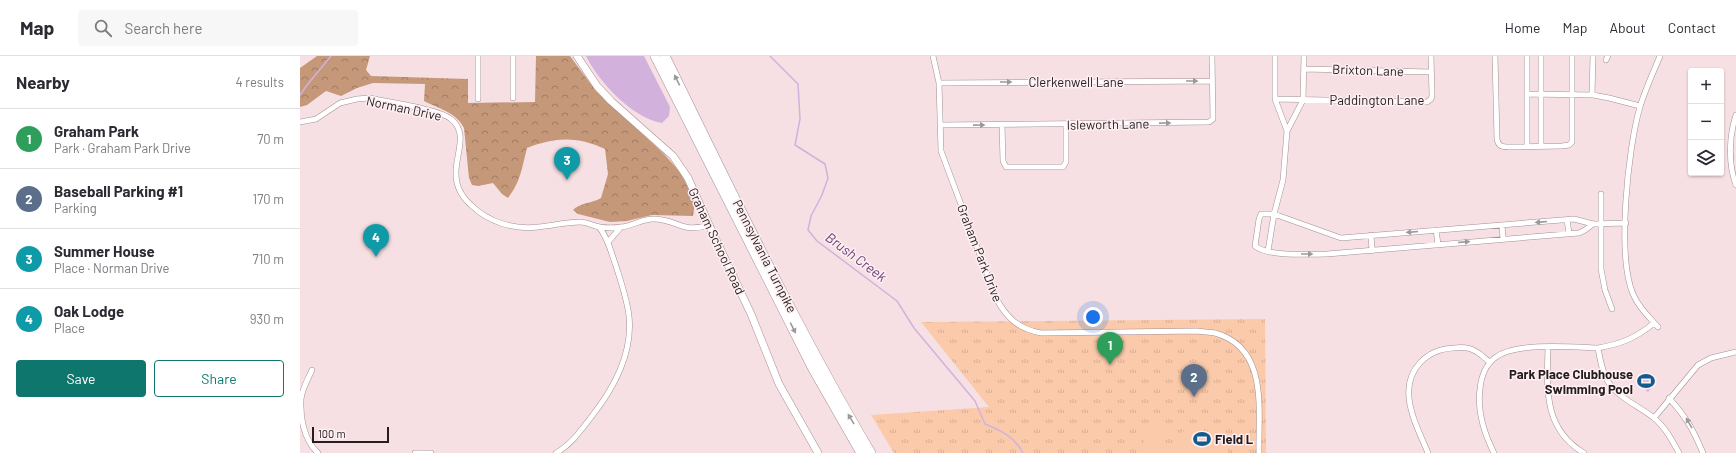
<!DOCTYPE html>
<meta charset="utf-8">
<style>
:root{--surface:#fff;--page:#f7f7f7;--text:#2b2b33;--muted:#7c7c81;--line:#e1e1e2;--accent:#0f766e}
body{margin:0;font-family:Barlow,sans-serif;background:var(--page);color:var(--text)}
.controls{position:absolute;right:12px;top:12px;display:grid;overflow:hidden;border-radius:4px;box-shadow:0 1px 3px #0004}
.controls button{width:36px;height:36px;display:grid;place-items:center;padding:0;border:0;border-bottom:1px solid var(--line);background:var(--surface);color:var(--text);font:20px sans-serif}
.scale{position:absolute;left:12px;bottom:10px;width:77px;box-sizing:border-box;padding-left:4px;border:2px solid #241c1e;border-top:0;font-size:11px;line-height:14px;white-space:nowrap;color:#241c1e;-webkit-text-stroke:3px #fdeff2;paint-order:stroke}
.you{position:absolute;left:793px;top:261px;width:14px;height:14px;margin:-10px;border:3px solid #fff;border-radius:50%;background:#1a73e8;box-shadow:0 0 0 6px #1a73e833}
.badge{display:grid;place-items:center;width:26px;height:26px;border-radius:50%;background:var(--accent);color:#fff;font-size:13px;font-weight:700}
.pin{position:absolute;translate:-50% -33px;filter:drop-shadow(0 1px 2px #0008)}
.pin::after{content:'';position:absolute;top:21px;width:14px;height:12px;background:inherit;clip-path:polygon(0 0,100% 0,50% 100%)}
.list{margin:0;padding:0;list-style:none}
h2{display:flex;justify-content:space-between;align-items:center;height:52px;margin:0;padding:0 16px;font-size:17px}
h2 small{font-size:13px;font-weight:400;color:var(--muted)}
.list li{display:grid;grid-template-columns:26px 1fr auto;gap:12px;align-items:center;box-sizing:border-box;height:60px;padding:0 16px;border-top:1px solid var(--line)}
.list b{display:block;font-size:15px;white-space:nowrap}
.list p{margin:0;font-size:13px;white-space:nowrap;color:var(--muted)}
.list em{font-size:13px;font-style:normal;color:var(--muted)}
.actions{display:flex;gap:8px;padding:12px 16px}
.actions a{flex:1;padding:9px 0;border:1px solid var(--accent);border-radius:4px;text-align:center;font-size:14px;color:var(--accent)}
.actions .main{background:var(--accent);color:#fff}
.icon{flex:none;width:22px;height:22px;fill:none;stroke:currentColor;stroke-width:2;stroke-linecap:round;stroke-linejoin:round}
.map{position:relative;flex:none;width:1436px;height:397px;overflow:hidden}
header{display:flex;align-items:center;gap:24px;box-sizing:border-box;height:56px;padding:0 20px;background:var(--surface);border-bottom:1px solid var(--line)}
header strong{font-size:19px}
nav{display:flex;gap:22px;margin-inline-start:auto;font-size:14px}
.search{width:280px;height:36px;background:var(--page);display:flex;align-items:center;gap:10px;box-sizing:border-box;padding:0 14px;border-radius:4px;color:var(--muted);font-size:15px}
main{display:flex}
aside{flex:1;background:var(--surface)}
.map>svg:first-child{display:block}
</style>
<header>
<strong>Map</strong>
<div class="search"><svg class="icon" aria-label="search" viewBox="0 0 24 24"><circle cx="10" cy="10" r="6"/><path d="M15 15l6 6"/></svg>Search here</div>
<nav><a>Home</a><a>Map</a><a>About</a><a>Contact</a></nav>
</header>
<main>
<aside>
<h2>Nearby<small>4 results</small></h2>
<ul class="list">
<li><span class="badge" style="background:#2e9e5b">1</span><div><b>Graham Park</b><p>Park · Graham Park Drive</p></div><em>70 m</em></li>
<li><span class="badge" style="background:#5c6f8a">2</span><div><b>Baseball Parking #1</b><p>Parking</p></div><em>170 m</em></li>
<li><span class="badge" style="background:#0f9aa8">3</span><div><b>Summer House</b><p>Place · Norman Drive</p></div><em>710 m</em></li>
<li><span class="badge" style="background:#0f9aa8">4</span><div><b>Oak Lodge</b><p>Place</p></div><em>930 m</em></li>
</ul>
<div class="actions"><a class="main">Save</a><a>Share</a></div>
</aside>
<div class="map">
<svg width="1436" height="397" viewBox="0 0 1436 397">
<defs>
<pattern id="forest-crowns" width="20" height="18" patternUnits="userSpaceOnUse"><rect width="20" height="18" fill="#c6987a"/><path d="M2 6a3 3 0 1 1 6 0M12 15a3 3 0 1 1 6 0" fill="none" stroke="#a17b63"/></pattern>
<pattern id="park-tufts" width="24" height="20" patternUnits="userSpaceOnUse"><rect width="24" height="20" fill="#facaaa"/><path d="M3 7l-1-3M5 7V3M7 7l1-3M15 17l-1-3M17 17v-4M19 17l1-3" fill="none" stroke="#d6ad92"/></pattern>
</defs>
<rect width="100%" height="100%" fill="#f7e0e3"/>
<path fill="url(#forest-crowns)" d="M 17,0 L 70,0 L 66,14 L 71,20 L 168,23 L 168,47 L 235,46 L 236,0 L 270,0 L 296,35 L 363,97 L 381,117 L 395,147 L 393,160 L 352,159 L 327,165 L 310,166 L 278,158 L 273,154 C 279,147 293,147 301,142 L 308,118 L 305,93 C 277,80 255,81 227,92 C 222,111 221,125 208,142 L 202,138 L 193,127 L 178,130 L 172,129 L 169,122 L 164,72 C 156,56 139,53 124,45 L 125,28 L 73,27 L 57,32 L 41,40 L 26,35 L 7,49 L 0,51 L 0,12 Z"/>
<path fill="url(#park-tufts)" d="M 965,263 L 966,397 L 594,397 L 571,359 L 689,351 L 621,266 Z"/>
<path fill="#facaaa" d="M 858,370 L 862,374 L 862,397 L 844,397 L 844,374 L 847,371 Z
M 895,373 L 929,380 L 928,397 L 876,397 C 874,379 877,375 895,373 Z"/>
<path fill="#d2b1dd" d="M 286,0 L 344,0 L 370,51 L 369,60 L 362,67 C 332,62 299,26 286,0 Z
M 1347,318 L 1352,322 L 1348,328 L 1352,331 L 1348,336 L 1339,329 Z"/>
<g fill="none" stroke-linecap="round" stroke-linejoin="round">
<path stroke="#d2b1dd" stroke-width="1.5" d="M 470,0 L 498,28 L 500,63 L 495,89 L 525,108 L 528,122 L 522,139 L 511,160 L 508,174 L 517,185 L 597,245 L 614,272 L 675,345 L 685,368 C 700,374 715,381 723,397
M 0,39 L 7,29 L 31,0"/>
<g stroke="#a48f92" stroke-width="6">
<path id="street" d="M 178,0 L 178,43
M 633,0 L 639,27 L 641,95 L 696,242 C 706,261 718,273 741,277 L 897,275 C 903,276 909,276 915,277 C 969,292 958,354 959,397
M 1195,0 L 1197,83 C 1198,90 1202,91 1209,91 L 1262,90 L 1269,89 L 1272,86 L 1272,0
M 1227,0 L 1227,90
M 1306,4 L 1308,0
M 1004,13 L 1131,16
M 639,27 L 912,25
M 1228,38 L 1293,39 L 1309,42 L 1340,50
M 1292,39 L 1293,0
M 213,42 L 213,0
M 975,43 L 1127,46 L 1131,43 L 1132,40 L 1131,0
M 1436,59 C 1429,80 1428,108 1436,129
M 0,66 L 16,63 L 40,47 L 57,43 L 69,42 C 87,46 139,53 151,63 C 169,77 155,100 156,118 C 156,130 162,141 171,149 C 188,166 214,174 238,171 C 252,170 265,166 280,166 C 287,166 293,170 300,171 C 306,172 315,172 321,171 C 332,170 342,163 353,163 C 378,163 381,178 409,169
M 640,69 L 909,66 L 913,63 L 912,0
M 702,69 L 703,105 L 706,111 L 763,111 L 766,106 L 766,68
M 987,75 L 1003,44 L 1004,0
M 1241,90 L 1241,0
M 1301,138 L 1301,213 L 1305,234 L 1312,253
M 1267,164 L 1269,177
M 1293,168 L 1285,174 L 1279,177 L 1027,198 C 1010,198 968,201 955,190 L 959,163 L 961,158 L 974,158 L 1041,182 L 1274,163 L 1293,168 L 1326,167
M 1202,169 L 1203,183
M 1136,174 L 1138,188
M 1071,179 L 1072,195
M 308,186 L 321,171
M 968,195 L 974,158 L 983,124 L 987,75 L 975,43 L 975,0
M 1358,271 C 1350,262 1339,252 1334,240 C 1316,203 1328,91 1340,51 C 1345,34 1353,17 1360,0
M 1248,291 C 1247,332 1243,373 1284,397
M 1298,292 C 1300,303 1302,317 1309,327 C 1320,343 1339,350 1354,362 C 1365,371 1372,384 1379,397
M 12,314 C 8,323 2,333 1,343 C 0,362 4,384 18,397
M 1369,342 C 1386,361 1393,373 1403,397
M 1354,362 L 1398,309 L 1411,302 L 1436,296
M 115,397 L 131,397
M 256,397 C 272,388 281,374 292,360 C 314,332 333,297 329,260 C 327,243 321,226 316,210 C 311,196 308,182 299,171
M 1128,397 C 1121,380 1111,361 1109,342 C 1106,313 1127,293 1154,292 C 1161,291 1169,291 1175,295 C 1180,297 1185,303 1190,306
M 1194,397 C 1184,377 1177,355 1180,333 C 1181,321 1186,308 1196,301 C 1217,286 1272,291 1298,292 C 1321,288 1336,282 1354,267"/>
</g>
<g stroke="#a48f92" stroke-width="8">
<path id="secondary" d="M 277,0 L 297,30 L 311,45 L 373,100 L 388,122 L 409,169 L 451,258 L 479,328 L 518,397"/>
</g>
<g stroke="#a48f92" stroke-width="10">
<path id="highway" d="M 355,0 L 513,313 L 561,397
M 365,0 C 431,134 495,269 571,397"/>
</g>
<use href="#street" stroke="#fff" stroke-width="5"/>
<use href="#secondary" stroke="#fff" stroke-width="7"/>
<use href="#highway" stroke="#fff" stroke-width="9"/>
</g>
<defs><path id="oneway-solid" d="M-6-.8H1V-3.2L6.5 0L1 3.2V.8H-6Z"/></defs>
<g fill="#9c999a">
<use href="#oneway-solid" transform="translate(377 24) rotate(-116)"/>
<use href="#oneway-solid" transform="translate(892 25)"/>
<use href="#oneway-solid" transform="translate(706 26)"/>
<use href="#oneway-solid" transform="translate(865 67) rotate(-1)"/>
<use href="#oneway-solid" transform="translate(679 69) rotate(-1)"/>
<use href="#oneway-solid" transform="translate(1241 166) rotate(175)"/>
<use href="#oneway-solid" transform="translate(1112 176) rotate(175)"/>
<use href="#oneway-solid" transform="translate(1164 186) rotate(-5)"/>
<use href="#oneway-solid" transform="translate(1007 198)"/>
<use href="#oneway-solid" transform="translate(493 272) rotate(63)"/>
<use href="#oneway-solid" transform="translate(551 363) rotate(-121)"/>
<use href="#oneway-solid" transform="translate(1389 367) rotate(-120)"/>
</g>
<defs>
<g id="stadium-bare" transform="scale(1.38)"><path d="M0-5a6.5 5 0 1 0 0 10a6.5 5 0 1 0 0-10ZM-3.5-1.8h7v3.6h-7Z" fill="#115b8e" stroke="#fdeff2" stroke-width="2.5" paint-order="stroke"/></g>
</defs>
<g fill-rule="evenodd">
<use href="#stadium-bare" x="1346" y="325"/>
<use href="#stadium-bare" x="902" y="383"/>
</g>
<g text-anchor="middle" stroke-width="3" stroke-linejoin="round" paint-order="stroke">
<g font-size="13" fill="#241c1e" stroke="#fdeff2">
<text transform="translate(1068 14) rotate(2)" y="5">Brixton Lane</text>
<text x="776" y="31">Clerkenwell Lane</text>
<text x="1077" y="49">Paddington Lane</text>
<text transform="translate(104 52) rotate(12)" y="5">Norman Drive</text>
<text transform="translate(808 68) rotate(-1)" y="5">Isleworth Lane</text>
<text transform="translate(417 185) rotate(65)" y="5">Graham School Road</text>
<text transform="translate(680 197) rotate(69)" y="5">Graham Park Drive</text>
<text transform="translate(465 200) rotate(63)" y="5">Pennsylvania Turnpike</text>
</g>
<g font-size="13" font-weight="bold" fill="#241c1e" stroke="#fdeff2" text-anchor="end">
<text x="1333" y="323">Park Place Clubhouse<tspan x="1333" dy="15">Swimming Pool</tspan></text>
<text x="915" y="388" text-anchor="start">Field L</text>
</g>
<g font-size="14" font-style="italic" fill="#6b4178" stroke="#fdeff2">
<text transform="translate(556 201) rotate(37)" y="5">Brush Creek</text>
</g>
</g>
</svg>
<div class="controls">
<button>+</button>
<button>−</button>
<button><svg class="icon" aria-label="layers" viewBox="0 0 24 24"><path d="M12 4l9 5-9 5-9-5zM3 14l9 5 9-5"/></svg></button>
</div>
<div class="scale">100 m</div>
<div class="you"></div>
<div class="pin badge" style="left:810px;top:309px;background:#2e9e5b">1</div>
<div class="pin badge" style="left:894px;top:341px;background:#5c6f8a">2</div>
<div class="pin badge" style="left:267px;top:124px;background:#0f9aa8">3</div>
<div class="pin badge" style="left:76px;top:201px;background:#0f9aa8">4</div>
</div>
</main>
